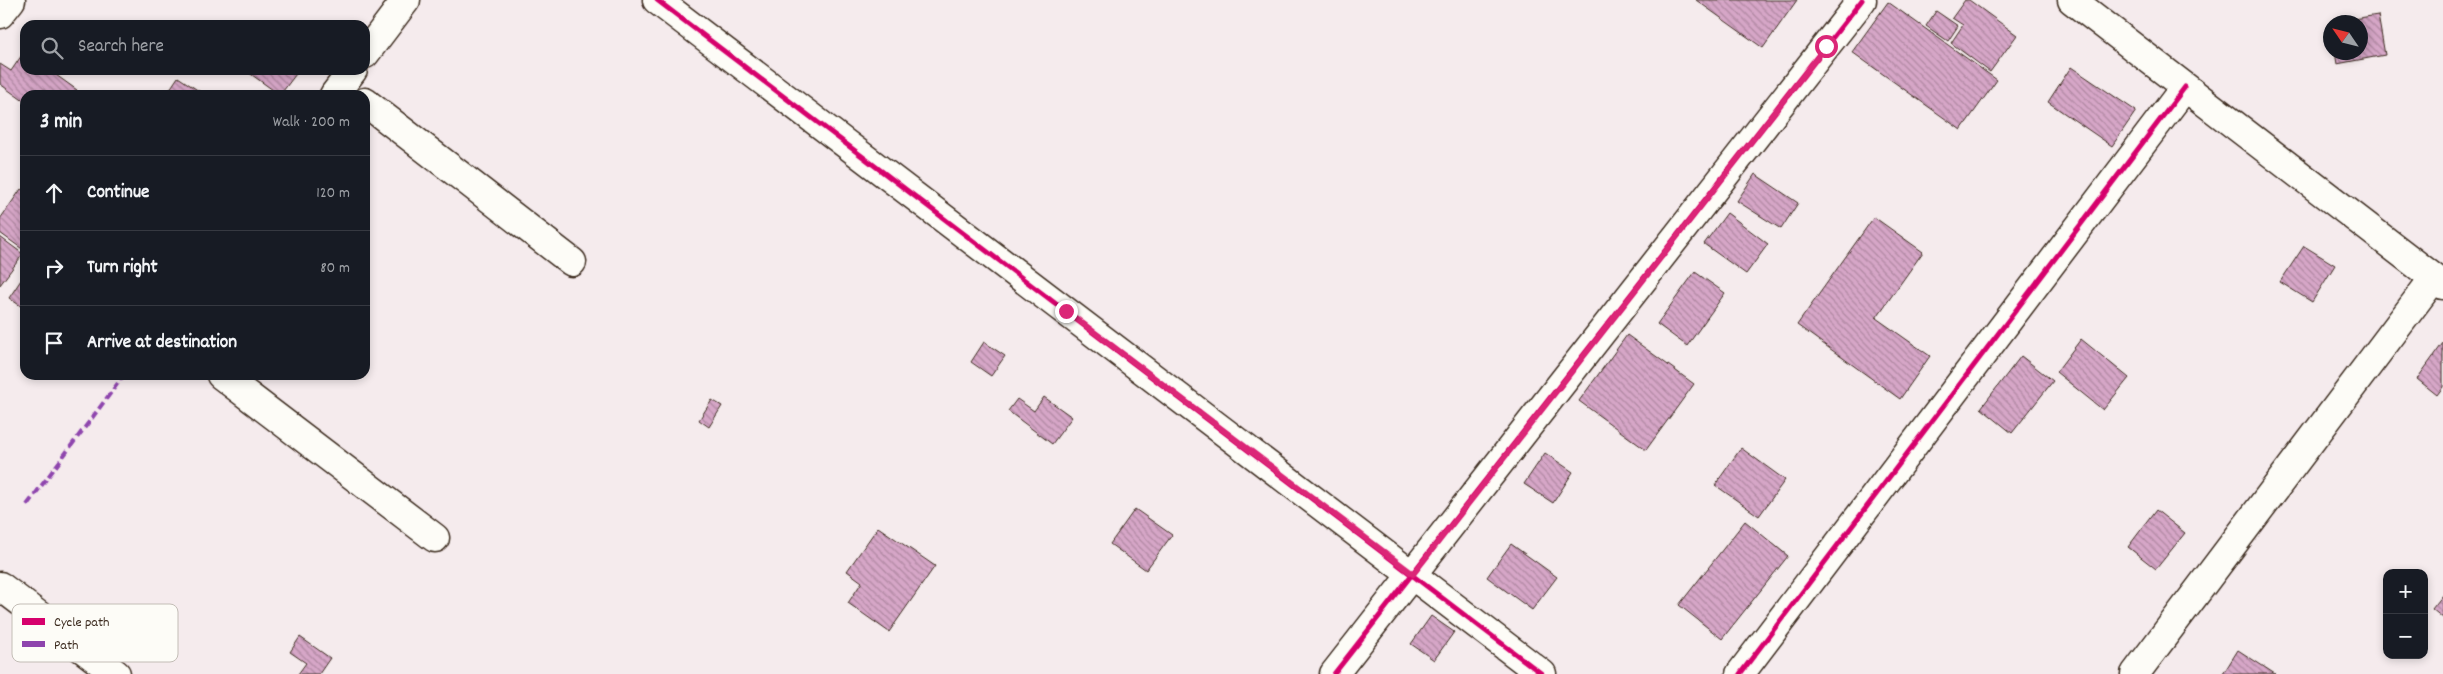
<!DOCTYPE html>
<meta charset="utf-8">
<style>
:root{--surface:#171b24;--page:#20242c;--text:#f1f3f6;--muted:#9ea1a6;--line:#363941}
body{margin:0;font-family:Dekko,sans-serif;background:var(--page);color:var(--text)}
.controls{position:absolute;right:15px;bottom:15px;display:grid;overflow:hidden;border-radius:10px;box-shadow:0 2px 8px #0003}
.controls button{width:45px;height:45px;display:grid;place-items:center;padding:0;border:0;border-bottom:1px solid var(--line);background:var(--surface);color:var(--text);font:25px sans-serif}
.compass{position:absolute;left:2323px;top:15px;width:45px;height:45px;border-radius:50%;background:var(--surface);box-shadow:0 2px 8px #0003;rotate:305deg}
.stop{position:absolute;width:15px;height:15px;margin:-11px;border:4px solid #db2777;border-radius:50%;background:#fff}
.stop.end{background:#db2777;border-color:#fff;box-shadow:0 1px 5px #0008}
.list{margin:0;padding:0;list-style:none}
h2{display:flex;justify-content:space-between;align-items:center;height:65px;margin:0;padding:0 20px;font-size:21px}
h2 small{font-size:16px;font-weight:400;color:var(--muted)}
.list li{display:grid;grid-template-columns:32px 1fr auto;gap:15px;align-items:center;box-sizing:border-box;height:75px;padding:0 20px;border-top:1px solid var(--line)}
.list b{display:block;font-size:19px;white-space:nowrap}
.list em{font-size:16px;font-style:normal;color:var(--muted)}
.icon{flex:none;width:28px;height:28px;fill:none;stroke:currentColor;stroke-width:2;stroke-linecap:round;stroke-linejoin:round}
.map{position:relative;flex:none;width:2443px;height:674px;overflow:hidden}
.search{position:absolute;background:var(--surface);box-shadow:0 2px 8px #0003;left:20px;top:20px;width:350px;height:55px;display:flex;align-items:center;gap:12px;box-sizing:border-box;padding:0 18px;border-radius:15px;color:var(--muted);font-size:19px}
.panel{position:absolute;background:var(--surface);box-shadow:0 2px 8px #0003;left:20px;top:90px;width:350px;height:290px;border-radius:15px}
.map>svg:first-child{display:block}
</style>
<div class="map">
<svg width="2443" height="674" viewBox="0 0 2443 674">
<defs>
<pattern id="building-back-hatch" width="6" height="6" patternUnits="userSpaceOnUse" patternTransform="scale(1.25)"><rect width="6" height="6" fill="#d6a6c7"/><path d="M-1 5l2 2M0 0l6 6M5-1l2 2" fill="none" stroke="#af87a1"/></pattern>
</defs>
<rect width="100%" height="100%" fill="#f5ebed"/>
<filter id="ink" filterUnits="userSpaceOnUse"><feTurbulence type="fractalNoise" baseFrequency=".02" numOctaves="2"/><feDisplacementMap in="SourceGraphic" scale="10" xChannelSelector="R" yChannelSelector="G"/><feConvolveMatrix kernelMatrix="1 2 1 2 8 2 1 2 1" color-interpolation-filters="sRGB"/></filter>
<g filter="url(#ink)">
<path fill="url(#building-back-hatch)" stroke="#3b2a1e" d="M 1696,0 L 1797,0 L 1763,48 Z
M 1965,0 L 1969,0 L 2017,35 L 1990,72 L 1951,43 L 1963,25 L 1952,18 Z
M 1888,2 L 1997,80 L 1961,130 L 1852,52 Z
M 1936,11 L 1958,26 L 1948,41 L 1926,26 Z
M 2378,15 L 2385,55 L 2337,64 L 2335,52 L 2360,52 L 2360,22 L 2334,22 Z
M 24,52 L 25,70 L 49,70 L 77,90 L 73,95 L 25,95 L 25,102 L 0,84 L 0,64 L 11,71 Z
M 2071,67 L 2136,111 L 2112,146 L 2048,102 Z
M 245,70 L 299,70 L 280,95 Z
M 178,77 L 205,95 L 166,95 Z
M 1755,174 L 1798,203 L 1781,229 L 1737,201 Z
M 21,189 L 25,192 L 25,251 L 0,233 L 0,219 Z
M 1727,213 L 1768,244 L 1746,274 L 1704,244 Z
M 1874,217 L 1923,252 L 1876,318 L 1930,356 L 1900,399 L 1797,325 Z
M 0,237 L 23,254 L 0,285 Z
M 2304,246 L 2335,265 L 2312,302 L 2280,282 Z
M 1695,272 L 1725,293 L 1687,346 L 1657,324 Z
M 21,280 L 25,283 L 25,309 L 9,298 Z
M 1627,335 L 1694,384 L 1646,450 L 1579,401 Z
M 2081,339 L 2129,378 L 2103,410 L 2056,372 Z
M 984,342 L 1005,356 L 991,376 L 971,362 Z
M 2443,343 L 2443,387 L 2437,395 L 2417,379 Z
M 2021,356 L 2053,381 L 2012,433 L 1981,408 Z
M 1044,397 L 1072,417 L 1052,444 L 1008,411 L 1017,399 L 1034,411 Z
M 712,400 L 722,406 L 709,427 L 699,420 Z
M 1741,448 L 1785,480 L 1759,516 L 1715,485 Z
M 1545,453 L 1573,472 L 1553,503 L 1524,484 Z
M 1135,509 L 1172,535 L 1146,570 L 1110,544 Z
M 2156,510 L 2185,533 L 2156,569 L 2128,547 Z
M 1745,521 L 1788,556 L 1722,639 L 1679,605 Z
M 878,527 L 935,566 L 889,632 L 848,603 L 862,582 L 847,571 Z
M 1511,544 L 1557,577 L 1532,610 L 1487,577 Z
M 2443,595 L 2443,618 L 2432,609 Z
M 1431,616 L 1454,632 L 1434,660 L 1411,644 Z
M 300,637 L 330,658 L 319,674 L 298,674 L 306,663 L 290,652 Z
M 2238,650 L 2275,674 L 2223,674 Z"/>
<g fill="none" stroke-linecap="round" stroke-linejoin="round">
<g stroke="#3b2a1e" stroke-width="31">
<path id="minor" d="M 657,0 L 1542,674
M 2072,0 L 2443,285
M 0,14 L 11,0
M 365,54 L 406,0
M 334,95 L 353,70
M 365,102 L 572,262
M 221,375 L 435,538
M 0,586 L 116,674
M 1334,674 L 1862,0
M 1740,674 L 2185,87
M 2135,674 L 2434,278"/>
</g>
<use href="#minor" stroke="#fdfcf7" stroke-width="28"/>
<path stroke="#8e44ad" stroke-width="4" stroke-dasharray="8 4" stroke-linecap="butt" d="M 27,505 L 124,375"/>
<g stroke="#fdfcf7" stroke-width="8">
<path id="cycleway" d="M 657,0 L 1542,674
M 1334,674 L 1862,0
M 1740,674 L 2185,87"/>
</g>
<use href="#cycleway" stroke="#d6006c" stroke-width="5"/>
</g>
</g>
<g fill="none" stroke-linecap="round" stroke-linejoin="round" filter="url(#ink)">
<path stroke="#db2777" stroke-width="6" d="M 1066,311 L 1413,574 L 1826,46"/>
</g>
<rect x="12" y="604" width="166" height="58" rx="8" fill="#fdfcf7" stroke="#c3bdb6" stroke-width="1"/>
<rect x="22" y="618" width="23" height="7" fill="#d6006c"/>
<rect x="22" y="641" width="23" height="6" fill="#8e44ad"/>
<g font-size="14" fill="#3b2a1e">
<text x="54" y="626">Cycle path</text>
<text x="54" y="649">Path</text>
</g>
</svg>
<div class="controls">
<button>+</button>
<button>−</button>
</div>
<svg class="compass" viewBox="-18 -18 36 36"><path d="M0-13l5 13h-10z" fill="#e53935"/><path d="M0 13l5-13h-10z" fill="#9ea1a6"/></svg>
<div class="stop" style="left:1826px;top:46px"></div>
<div class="stop end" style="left:1066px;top:311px"></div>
<div class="search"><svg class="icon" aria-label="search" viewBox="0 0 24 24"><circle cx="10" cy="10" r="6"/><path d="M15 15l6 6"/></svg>Search here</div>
<section class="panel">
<h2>3 min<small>Walk · 200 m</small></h2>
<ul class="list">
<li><svg class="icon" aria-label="ahead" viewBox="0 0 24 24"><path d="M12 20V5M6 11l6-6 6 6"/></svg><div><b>Continue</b></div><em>120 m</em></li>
<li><svg class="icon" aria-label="right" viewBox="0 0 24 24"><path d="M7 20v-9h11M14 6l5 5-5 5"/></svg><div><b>Turn right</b></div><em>80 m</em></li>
<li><svg class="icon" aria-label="arrive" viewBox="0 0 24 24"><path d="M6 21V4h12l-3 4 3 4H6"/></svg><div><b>Arrive at destination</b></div></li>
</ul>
</section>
</div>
